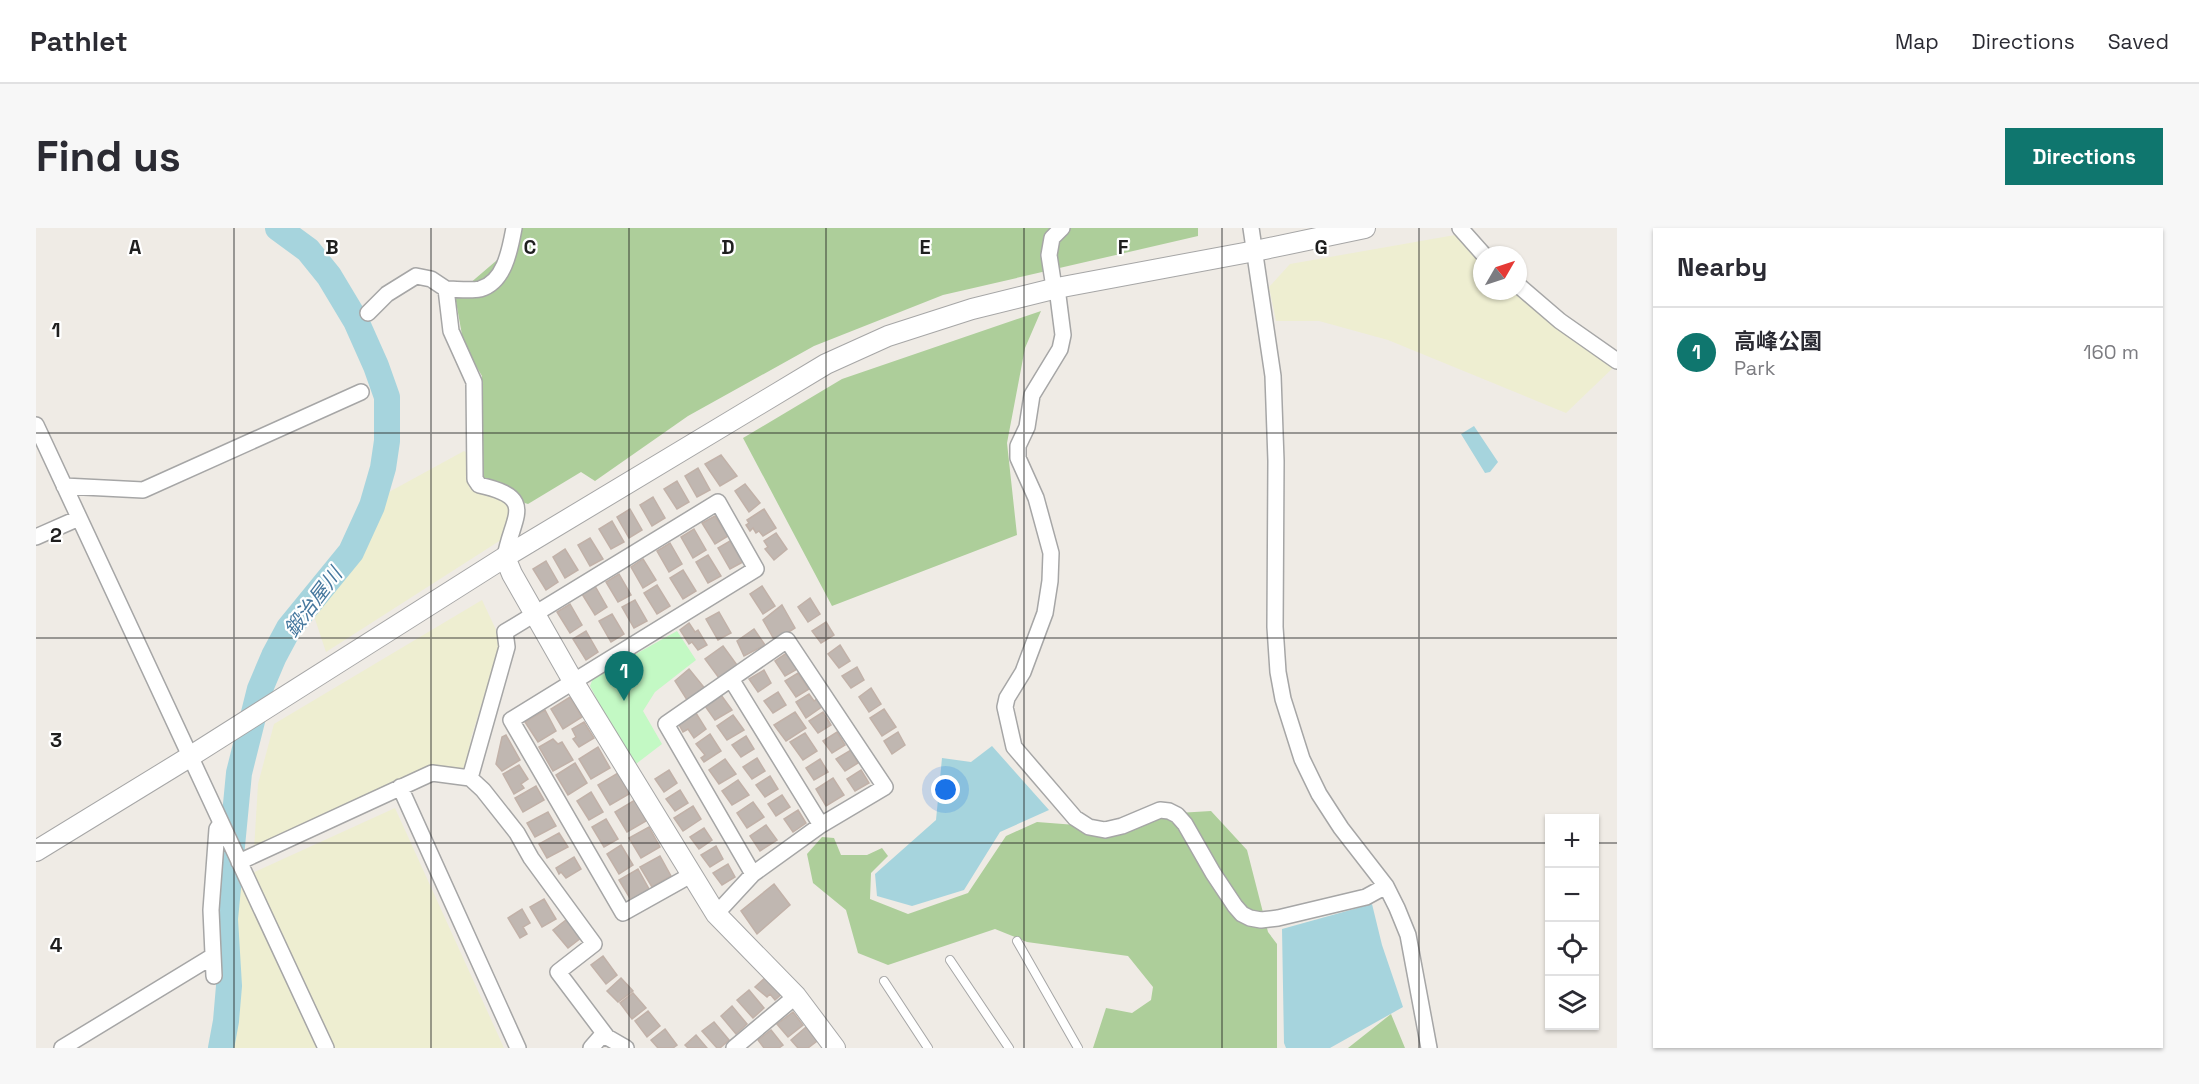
<!DOCTYPE html>
<meta charset="utf-8">
<style>
:root{--surface:#fff;--page:#f7f7f7;--text:#2b2b33;--muted:#7c7c81;--line:#e1e1e2;--accent:#0f766e}
body{margin:0;font-family:"Space Grotesk","Noto Sans JP",sans-serif;background:var(--page);color:var(--text)}
.controls{position:absolute;right:18px;bottom:18px;display:grid;overflow:hidden;border-radius:0px;box-shadow:0 2px 4px #0004}
.controls button{width:54px;height:54px;display:grid;place-items:center;padding:0;border:0;border-bottom:2px solid var(--line);background:var(--surface);color:var(--text);font:30px sans-serif}
.compass{position:absolute;left:1437px;top:18px;width:54px;height:54px;border-radius:50%;background:var(--surface);box-shadow:0 2px 4px #0004;rotate:51deg}
.you{position:absolute;left:910px;top:562px;width:21px;height:21px;margin:-15px;border:4px solid #fff;border-radius:50%;background:#1a73e8;box-shadow:0 0 0 9px #1a73e833}
.badge{display:grid;place-items:center;width:39px;height:39px;border-radius:50%;background:var(--accent);color:#fff;font-size:20px;font-weight:700}
.pin{position:absolute;translate:-50% -50px;filter:drop-shadow(0 2px 3px #0008)}
.pin::after{content:'';position:absolute;top:32px;width:21px;height:18px;background:inherit;clip-path:polygon(0 0,100% 0,50% 100%)}
.list{margin:0;padding:0;list-style:none}
h2{display:flex;justify-content:space-between;align-items:center;height:78px;margin:0;padding:0 24px;font-size:26px}
h2 small{font-size:20px;font-weight:400;color:var(--muted)}
.list li{display:grid;grid-template-columns:39px 1fr auto;gap:18px;align-items:center;box-sizing:border-box;height:90px;padding:0 24px;border-top:2px solid var(--line)}
.list b{display:block;font-size:22px;white-space:nowrap}
.list p{margin:0;font-size:20px;white-space:nowrap;color:var(--muted)}
.list em{font-size:20px;font-style:normal;color:var(--muted)}
.icon{flex:none;width:33px;height:33px;fill:none;stroke:currentColor;stroke-width:2;stroke-linecap:round;stroke-linejoin:round}
.map{position:relative;flex:none;width:1581px;height:820px;overflow:hidden;border-radius:0px}
header{display:flex;align-items:center;gap:36px;box-sizing:border-box;height:84px;padding:0 30px;background:var(--surface);border-bottom:2px solid var(--line)}
header strong{font-size:28px}
nav{display:flex;gap:33px;margin-inline-start:auto;font-size:21px}
.intro{display:flex;align-items:center;justify-content:space-between;box-sizing:border-box;height:144px;padding:0 36px}
h1{margin:0;font-size:42px}
.button{padding:15px 27px;border-radius:0px;background:var(--accent);color:#fff;font-size:21px;font-weight:700}
main{display:flex;gap:36px;padding:0 36px}
aside{flex:1;background:var(--surface);border-radius:0px;box-shadow:0 2px 4px #0004}
.map>svg:first-child{display:block}
</style>
<header>
<strong>Pathlet</strong>
<nav><a>Map</a><a>Directions</a><a>Saved</a></nav>
</header>
<div class="intro"><h1>Find us</h1><a class="button">Directions</a></div>
<main>
<div class="map">
<svg width="1581" height="820" viewBox="0 0 1581 820">
<rect width="100%" height="100%" fill="#efebe5"/>
<path fill="#eeeed1" d="M 1419,7 L 1446,31 L 1446,63 L 1481,63 L 1581,136 L 1530,185 L 1352,112 L 1283,93 L 1240,93 L 1233,59 L 1254,36 Z
M 428,223 L 433,226 L 433,259 L 438,263 L 461,263 L 474,275 L 477,286 L 468,310 L 290,424 L 278,388 L 320,333 L 353,264 Z
M 446,372 L 462,406 L 463,421 L 435,510 L 431,543 L 405,539 L 218,622 L 222,556 L 238,496 Z
M 359,580 L 468,820 L 194,820 L 199,787 L 197,663 L 210,648 Z"/>
<path fill="#adce9a" d="M 478,0 L 1162,0 L 1162,8 L 907,67 L 778,118 L 652,188 L 559,253 L 545,244 L 492,276 C 483,274 481,266 474,260 C 466,254 455,253 446,251 L 446,148 L 428,118 L 419,68 L 474,21 Z
M 1005,83 L 989,120 L 971,215 L 981,307 L 796,378 L 707,210 L 806,151 Z
M 1175,583 L 1211,622 L 1232,704 L 1241,716 L 1241,820 L 1057,820 L 1070,780 L 1096,785 L 1115,772 L 1117,759 L 1092,728 L 991,714 L 959,701 L 852,737 L 822,725 L 810,682 L 777,655 L 771,626 L 786,609 L 798,610 L 805,627 L 831,627 L 846,620 L 852,628 L 835,645 L 834,671 L 872,686 L 932,665 L 970,608 L 1001,594 L 1040,597 L 1071,605 L 1125,586 Z
M 1355,786 L 1369,820 L 1311,820 L 1312,820 Z"/>
<path fill="#c3f9c4" d="M 641,403 L 660,432 L 619,464 L 607,483 L 626,516 L 596,539 L 554,458 L 557,450 Z"/>
<path fill="#a6d4dd" d="M 1438,198 L 1462,234 L 1454,244 L 1449,245 L 1425,206 Z
M 956,518 L 1013,582 L 964,604 L 928,662 L 876,678 L 841,668 L 839,646 L 900,592 L 906,530 L 935,534 Z
M 1336,676 L 1346,717 L 1367,779 L 1294,820 L 1250,820 L 1248,815 L 1246,701 Z"/>
<g fill="none" stroke-linecap="round" stroke-linejoin="round">
<path stroke="#a6d4dd" stroke-width="26" d="M 185,820 L 190,793 L 193,758 L 189,691 L 203,545 L 224,461 L 238,428 L 253,400 L 315,324 L 336,278 L 347,240 L 351,213 L 351,169 L 340,138 L 320,93 L 293,48 L 272,22 L 242,0"/>
</g>
<path fill="#c0b7b1" stroke="#c1b1a8" stroke-width="1.5" d="M 685,227 L 701,248 L 684,258 L 669,236 Z
M 662,240 L 674,262 L 661,269 L 649,248 Z
M 641,253 L 653,274 L 641,281 L 628,261 Z
M 709,256 L 724,275 L 713,284 L 699,263 Z
M 617,269 L 629,290 L 616,298 L 604,277 Z
M 594,281 L 606,302 L 593,310 L 581,289 Z
M 728,281 L 740,300 L 727,308 L 723,303 L 720,305 L 717,300 L 714,303 L 710,297 L 713,295 L 711,292 Z
M 679,288 L 692,308 L 679,316 L 666,295 Z
M 576,293 L 588,314 L 575,321 L 563,301 Z
M 658,301 L 670,322 L 657,330 L 645,309 Z
M 740,305 L 751,321 L 738,332 L 729,321 L 732,319 L 728,313 Z
M 554,310 L 567,331 L 554,338 L 542,317 Z
M 694,313 L 707,334 L 694,341 L 682,320 Z
M 634,315 L 646,336 L 633,344 L 621,323 Z
M 529,321 L 542,342 L 529,350 L 517,329 Z
M 672,327 L 685,348 L 672,355 L 660,334 Z
M 607,331 L 620,352 L 607,360 L 595,339 Z
M 510,333 L 522,354 L 510,362 L 497,341 Z
M 647,342 L 660,363 L 647,371 L 634,350 Z
M 583,346 L 595,367 L 582,374 L 570,354 Z
M 621,357 L 634,378 L 621,386 L 608,365 Z
M 559,358 L 571,379 L 559,387 L 546,366 Z
M 726,358 L 739,378 L 727,386 L 714,366 Z
M 774,370 L 784,386 L 772,394 L 762,379 Z
M 599,372 L 611,393 L 598,400 L 586,379 Z
M 534,376 L 546,397 L 534,405 L 521,384 Z
M 746,377 L 759,400 L 739,413 L 727,392 Z
M 683,384 L 695,405 L 682,412 L 670,391 Z
M 576,386 L 588,406 L 575,414 L 563,393 Z
M 790,394 L 798,407 L 785,415 L 776,403 Z
M 653,395 L 659,404 L 662,402 L 671,417 L 662,422 L 656,414 L 653,416 L 644,402 Z
M 718,401 L 729,417 L 708,428 L 701,413 Z
M 550,403 L 562,424 L 550,432 L 537,411 Z
M 804,417 L 814,433 L 803,440 L 792,426 Z
M 687,418 L 701,437 L 683,450 L 669,431 Z
M 752,424 L 763,440 L 749,448 L 739,433 Z
M 821,439 L 828,452 L 815,460 L 806,448 Z
M 653,441 L 671,463 L 653,475 L 639,453 Z
M 728,442 L 735,455 L 722,464 L 713,451 Z
M 762,445 L 773,461 L 760,469 L 749,453 Z
M 835,460 L 845,476 L 833,484 L 823,469 Z
M 742,464 L 750,477 L 737,485 L 728,473 Z
M 773,466 L 778,473 L 782,470 L 787,478 L 770,490 L 760,474 Z
M 685,467 L 696,482 L 679,492 L 669,478 Z
M 534,469 L 546,489 L 527,501 L 515,481 Z
M 848,481 L 860,499 L 846,508 L 834,490 Z
M 509,482 L 520,503 L 502,514 L 489,494 Z
M 658,482 L 670,501 L 658,510 L 652,501 L 647,504 L 641,493 Z
M 759,484 L 770,500 L 750,513 L 738,497 Z
M 787,484 L 795,497 L 782,505 L 773,493 Z
M 697,487 L 708,502 L 691,512 L 681,498 Z
M 548,494 L 558,510 L 543,519 L 537,511 L 540,509 L 536,501 Z
M 801,504 L 809,517 L 796,525 L 787,513 Z
M 862,504 L 869,517 L 856,526 L 848,513 Z
M 769,505 L 781,523 L 767,532 L 754,514 Z
M 674,506 L 685,523 L 668,534 L 665,530 L 669,527 L 660,516 Z
M 470,507 L 484,532 L 466,543 L 460,536 L 466,509 Z
M 710,508 L 718,521 L 705,529 L 696,517 Z
M 517,511 L 522,516 L 526,514 L 537,532 L 517,543 L 503,519 Z
M 562,519 L 574,540 L 555,551 L 543,531 Z
M 815,522 L 822,535 L 809,543 L 800,531 Z
M 721,530 L 729,543 L 716,551 L 707,539 Z
M 689,531 L 700,546 L 683,556 L 673,542 Z
M 784,531 L 792,544 L 778,552 L 770,540 Z
M 539,535 L 551,555 L 532,567 L 520,547 Z
M 483,537 L 492,551 L 485,556 L 488,560 L 478,566 L 467,546 Z
M 633,542 L 641,555 L 628,564 L 619,551 Z
M 825,542 L 833,555 L 819,563 L 811,551 Z
M 582,545 L 593,566 L 574,577 L 562,557 Z
M 734,548 L 742,561 L 729,569 L 720,557 Z
M 797,550 L 808,567 L 790,578 L 780,561 Z
M 702,552 L 713,567 L 696,577 L 686,563 Z
M 500,558 L 508,572 L 487,584 L 479,570 Z
M 644,562 L 652,575 L 639,583 L 630,571 Z
M 555,564 L 567,584 L 553,592 L 541,573 Z
M 746,567 L 754,579 L 740,588 L 732,576 Z
M 599,572 L 610,593 L 591,604 L 579,584 Z
M 717,574 L 728,589 L 711,600 L 701,585 Z
M 657,578 L 665,591 L 647,603 L 638,590 Z
M 762,582 L 770,595 L 757,604 L 748,591 Z
M 512,584 L 520,598 L 499,609 L 491,595 Z
M 570,591 L 582,611 L 568,619 L 556,599 Z
M 730,597 L 741,612 L 724,623 L 714,608 Z
M 613,599 L 624,619 L 605,630 L 593,610 Z
M 668,600 L 676,612 L 663,621 L 654,609 Z
M 523,605 L 532,619 L 511,630 L 503,616 Z
M 585,617 L 597,637 L 583,646 L 571,626 Z
M 680,618 L 687,631 L 674,639 L 665,627 Z
M 624,628 L 635,648 L 616,659 L 604,639 Z
M 538,629 L 545,641 L 530,650 L 525,644 L 523,646 L 520,640 Z
M 692,636 L 699,649 L 686,657 L 677,645 Z
M 602,641 L 613,661 L 595,672 L 583,652 Z
M 738,656 L 754,677 L 721,706 L 705,683 Z
M 508,671 L 520,691 L 506,699 L 494,679 Z
M 486,681 L 494,695 L 487,699 L 491,706 L 484,710 L 472,690 Z
M 530,692 L 545,710 L 532,720 L 517,702 Z
M 567,728 L 581,747 L 570,756 L 555,737 Z
M 730,749 L 748,764 L 739,772 L 734,766 L 731,769 L 719,759 Z
M 585,750 L 597,763 L 582,774 L 571,763 Z
M 713,762 L 728,780 L 717,790 L 701,772 Z
M 597,765 L 610,780 L 596,791 L 584,775 Z
M 696,778 L 711,796 L 700,806 L 685,788 Z
M 612,783 L 624,798 L 611,809 L 599,793 Z
M 757,784 L 767,797 L 752,809 L 741,796 Z
M 678,794 L 693,812 L 684,820 L 681,820 L 666,803 Z
M 770,799 L 781,813 L 772,820 L 762,820 L 755,812 Z
M 629,801 L 641,817 L 637,820 L 622,820 L 615,812 Z
M 735,802 L 747,817 L 743,820 L 728,820 L 722,812 Z
M 660,807 L 671,820 L 652,820 L 649,817 Z"/>
<g fill="none" stroke-linecap="round" stroke-linejoin="round">
<g stroke="#a6a6a6" stroke-width="10">
<path id="service" d="M 981,713 L 1042,820
M 914,732 L 973,820
M 848,753 L 892,820"/>
</g>
<g stroke="#a6a6a6" stroke-width="18">
<path id="minor" d="M 1026,0 L 1016,10 L 1013,27 L 1017,53 L 1021,60 L 1027,107 L 1024,121 L 996,167 L 991,199 L 982,218 L 982,230 L 1000,270 L 1015,325 L 1014,353 L 1009,385 L 987,444 L 971,470 L 969,479 L 978,519 L 1039,590 L 1053,599 L 1069,602 L 1086,598 L 1124,582 L 1133,583 L 1141,587 L 1149,596 L 1177,645 L 1199,678 L 1206,686 L 1214,690 L 1225,692 L 1242,690 L 1330,669 L 1350,658
M 1215,0 L 1237,148 L 1240,233 L 1239,399 L 1242,444 L 1247,471 L 1266,531 L 1283,566 L 1305,600 L 1350,658 L 1361,680 L 1372,707 L 1393,820
M 1424,0 L 1448,27
M 1482,57 L 1524,93 L 1581,133
M 332,85 L 351,66 L 380,48 L 395,51 L 410,61
M 0,197 L 290,820
M 28,258 L 107,262 L 325,164
M 0,309 L 43,290
M 469,329 C 476,288 502,270 443,257 L 439,251 L 438,154 L 415,103 L 410,61 C 420,61 434,63 444,61 C 469,54 474,21 478,0
M 695,451 L 785,597
M 434,550 L 471,419 L 469,404 L 682,274 L 720,341 L 475,492 L 587,685 L 655,647
M 364,559 L 482,820
M 203,634 L 396,545 L 434,550 L 447,562 L 481,605 L 495,630 L 558,716 L 522,744 L 571,809 L 590,820
M 680,686 L 717,646 L 785,597 L 849,559 L 751,412 L 630,496 L 717,646
M 178,748 L 175,682 L 181,601 L 185,595
M 26,820 L 177,728
M 555,820 L 568,805
M 698,820 L 760,768"/>
</g>
<g stroke="#a6a6a6" stroke-width="22">
<path id="tertiary" d="M 469,329 L 790,136 L 852,108 L 936,81 L 1021,60 L 1219,23 L 1329,0
M 0,623 L 155,528 L 469,329 L 476,346 L 537,453 L 680,686 L 760,768 L 799,820"/>
</g>
<use href="#service" stroke="#fff" stroke-width="8"/>
<use href="#minor" stroke="#fff" stroke-width="15"/>
<use href="#tertiary" stroke="#fff" stroke-width="20"/>
</g>
<path fill="none" stroke="#1f1f1f" stroke-width="1.5" stroke-opacity="0.55" d="M 198,0 L 198,820M 395,0 L 395,820M 593,0 L 593,820M 790,0 L 790,820M 988,0 L 988,820M 1186,0 L 1186,820M 1383,0 L 1383,820M 0,205 L 1581,205M 0,410 L 1581,410M 0,615 L 1514,615M 1558,615 L 1581,615"/>
<g text-anchor="middle" stroke-width="4.5" stroke-linejoin="round" paint-order="stroke">
<g font-size="20" font-style="italic" fill="#46789e" stroke="#fff">
<text transform="translate(277 374) rotate(-53)" y="7">鍛治屋川</text>
</g>
</g>
<g font-size="20" text-anchor="middle" font-weight="bold" fill="#1f1f1f" stroke="#fff" stroke-width="4.5" stroke-linejoin="round" paint-order="stroke">
<text x="99" y="26">A</text>
<text x="296" y="26">B</text>
<text x="494" y="26">C</text>
<text x="692" y="26">D</text>
<text x="889" y="26">E</text>
<text x="1087" y="26">F</text>
<text x="1285" y="26">G</text>
<text x="20" y="109">1</text>
<text x="20" y="314">2</text>
<text x="20" y="519">3</text>
<text x="20" y="724">4</text>
</g>
</svg>
<div class="controls">
<button>+</button>
<button>−</button>
<button><svg class="icon" aria-label="locate" viewBox="0 0 24 24"><circle cx="12" cy="12" r="6"/><path d="M12 2v4M12 18v4M2 12h4M18 12h4"/></svg></button>
<button><svg class="icon" aria-label="layers" viewBox="0 0 24 24"><path d="M12 4l9 5-9 5-9-5zM3 14l9 5 9-5"/></svg></button>
</div>
<svg class="compass" viewBox="-18 -18 36 36"><path d="M0-13l5 13h-10z" fill="#e53935"/><path d="M0 13l5-13h-10z" fill="#7c7c81"/></svg>
<div class="you"></div>
<div class="pin badge" style="left:588px;top:473px">1</div>
</div>
<aside>
<h2>Nearby<small></small></h2>
<ul class="list">
<li><span class="badge">1</span><div><b>高峰公園</b><p>Park</p></div><em>160 m</em></li>
</ul>
</aside>
</main>
